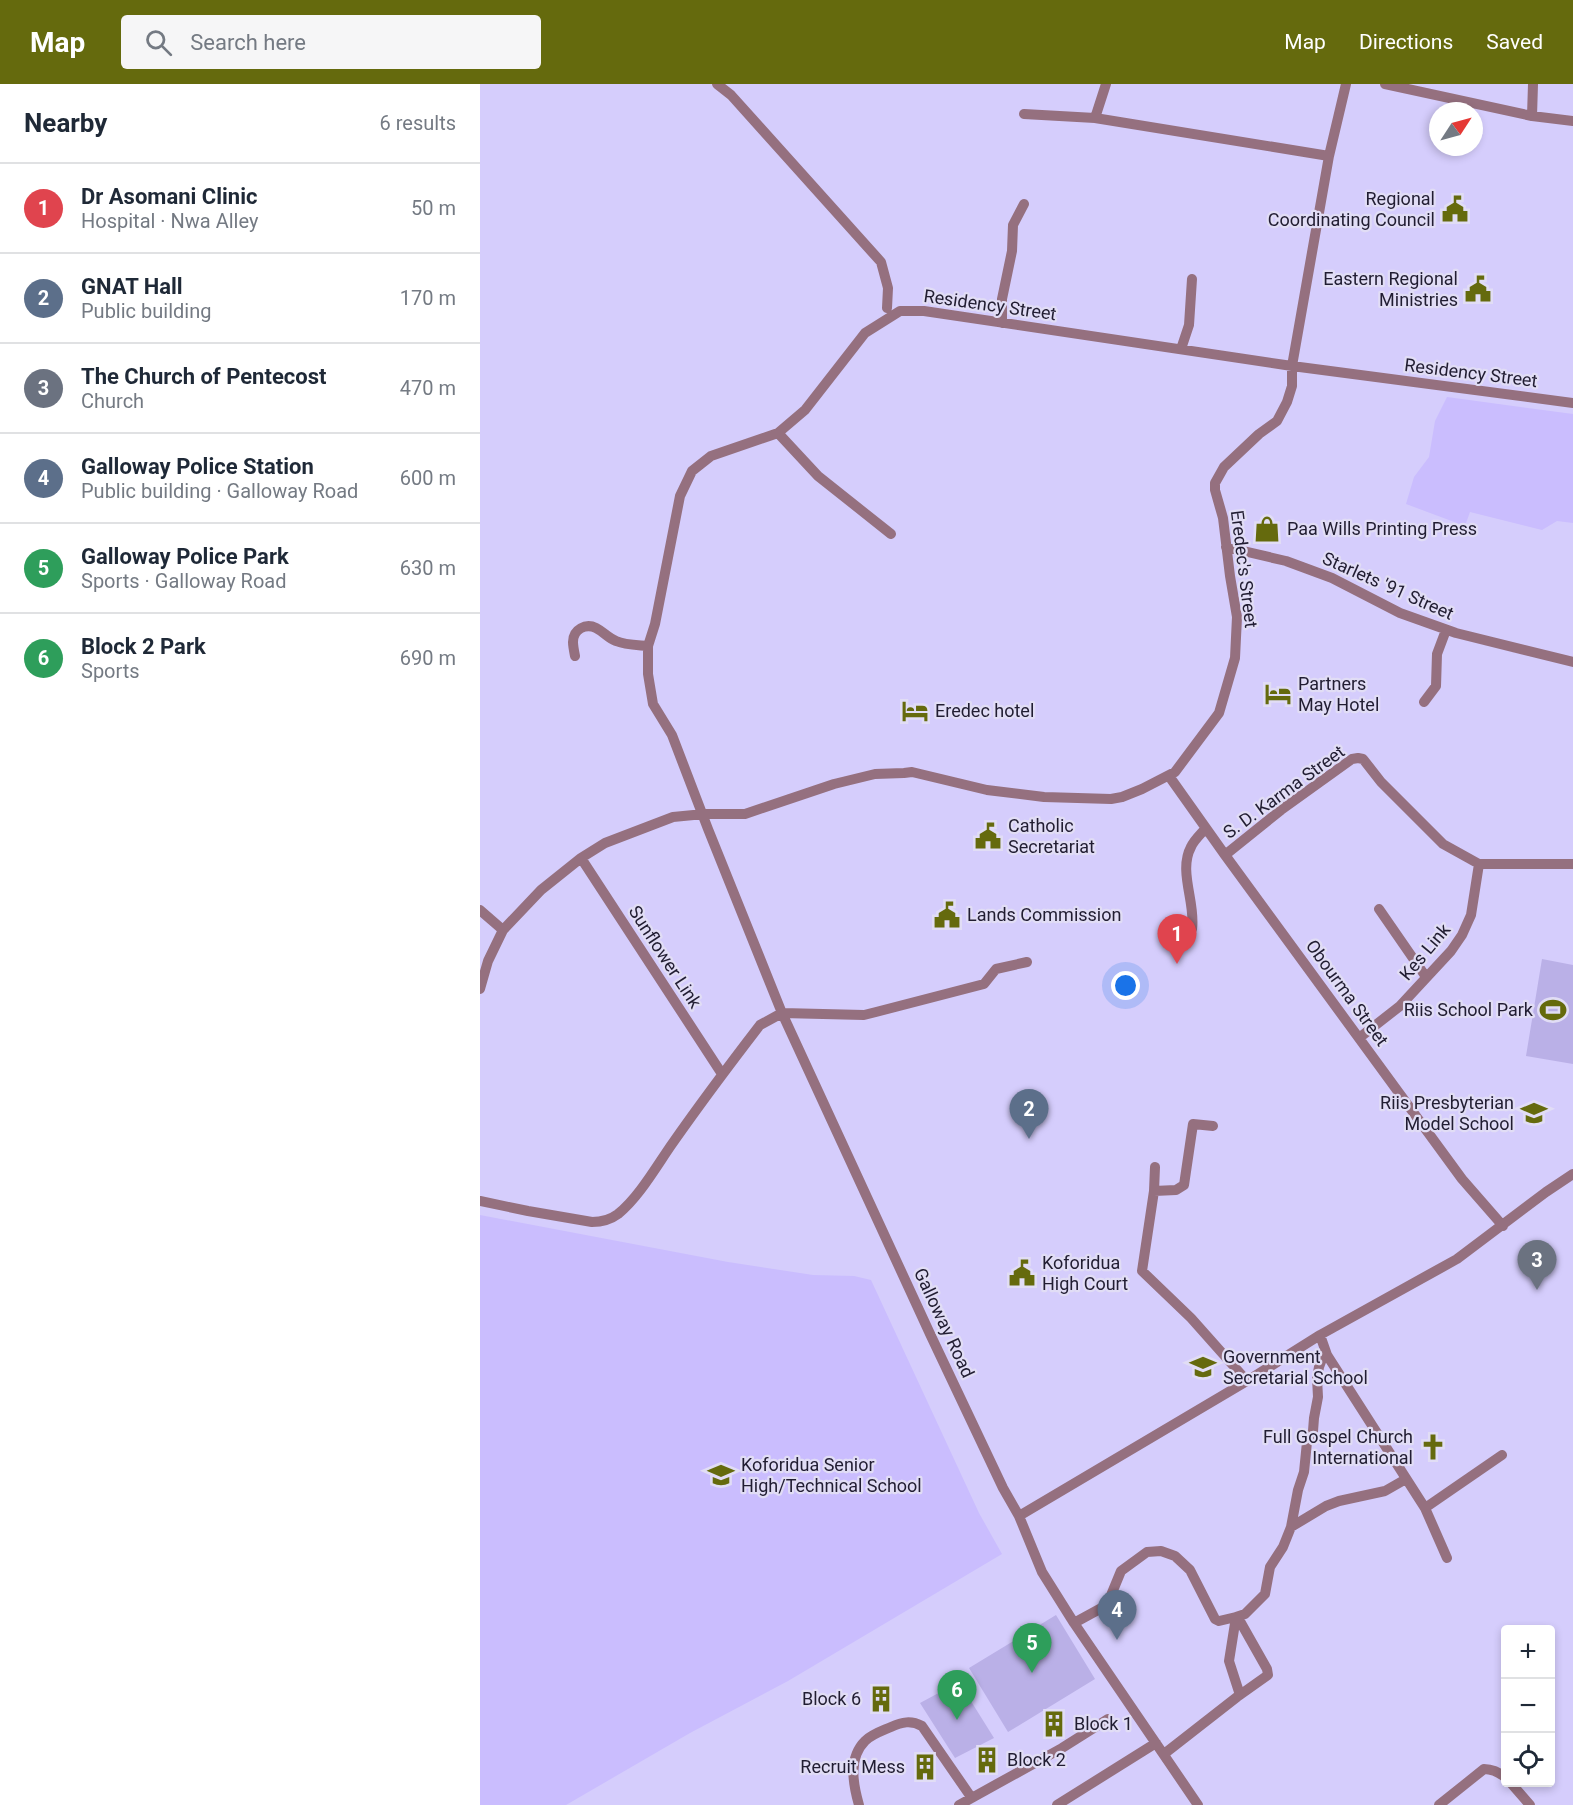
<!DOCTYPE html>
<meta charset="utf-8">
<style>
:root{--surface:#fff;--page:#f6f6f7;--text:#1f2937;--muted:#747a83;--line:#e0e1e3;--accent:#656a0d}
body{margin:0;font-family:Roboto,sans-serif;background:var(--page);color:var(--text)}
.controls{position:absolute;right:18px;bottom:18px;display:grid;overflow:hidden;border-radius:6px;box-shadow:0 3px 9px #0003}
.controls button{width:54px;height:54px;display:grid;place-items:center;padding:0;border:0;border-bottom:2px solid var(--line);background:var(--surface);color:var(--text);font:30px sans-serif}
.compass{position:absolute;left:949px;top:18px;width:54px;height:54px;border-radius:50%;background:var(--surface);box-shadow:0 3px 9px #0003;rotate:54deg}
.you{position:absolute;left:646px;top:902px;width:21px;height:21px;margin:-15px;border:4px solid #fff;border-radius:50%;background:#1a73e8;box-shadow:0 0 0 9px #1a73e833}
.badge{display:grid;place-items:center;width:39px;height:39px;border-radius:50%;background:var(--accent);color:#fff;font-size:20px;font-weight:700}
.pin{position:absolute;translate:-50% -50px;filter:drop-shadow(0 2px 3px #0008)}
.pin::after{content:'';position:absolute;top:32px;width:21px;height:18px;background:inherit;clip-path:polygon(0 0,100% 0,50% 100%)}
.list{margin:0;padding:0;list-style:none}
h2{display:flex;justify-content:space-between;align-items:center;height:78px;margin:0;padding:0 24px;font-size:26px}
h2 small{font-size:20px;font-weight:400;color:var(--muted)}
.list li{display:grid;grid-template-columns:39px 1fr auto;gap:18px;align-items:center;box-sizing:border-box;height:90px;padding:0 24px;border-top:2px solid var(--line)}
.list b{display:block;font-size:22px;white-space:nowrap}
.list p{margin:0;font-size:20px;white-space:nowrap;color:var(--muted)}
.list em{font-size:20px;font-style:normal;color:var(--muted)}
.icon{flex:none;width:33px;height:33px;fill:none;stroke:currentColor;stroke-width:2;stroke-linecap:round;stroke-linejoin:round}
.map{position:relative;flex:none;width:1093px;height:1721px;overflow:hidden}
header{display:flex;align-items:center;gap:36px;box-sizing:border-box;height:84px;padding:0 30px;background:var(--accent);color:#fff}
header strong{font-size:28px}
nav{display:flex;gap:33px;margin-inline-start:auto;font-size:21px}
.search{width:420px;height:54px;background:var(--page);display:flex;align-items:center;gap:15px;box-sizing:border-box;padding:0 21px;border-radius:6px;color:var(--muted);font-size:22px}
main{display:flex}
aside{flex:1;background:var(--surface)}
.map>svg:first-child{display:block}
</style>
<header>
<strong>Map</strong>
<div class="search"><svg class="icon" aria-label="search" viewBox="0 0 24 24"><circle cx="10" cy="10" r="6"/><path d="M15 15l6 6"/></svg>Search here</div>
<nav><a>Map</a><a>Directions</a><a>Saved</a></nav>
</header>
<main>
<aside>
<h2>Nearby<small>6 results</small></h2>
<ul class="list">
<li><span class="badge" style="background:#e0444e">1</span><div><b>Dr Asomani Clinic</b><p>Hospital · Nwa Alley</p></div><em>50 m</em></li>
<li><span class="badge" style="background:#5c6f8a">2</span><div><b>GNAT Hall</b><p>Public building</p></div><em>170 m</em></li>
<li><span class="badge" style="background:#6b7280">3</span><div><b>The Church of Pentecost</b><p>Church</p></div><em>470 m</em></li>
<li><span class="badge" style="background:#5c6f8a">4</span><div><b>Galloway Police Station</b><p>Public building · Galloway Road</p></div><em>600 m</em></li>
<li><span class="badge" style="background:#2e9e5b">5</span><div><b>Galloway Police Park</b><p>Sports · Galloway Road</p></div><em>630 m</em></li>
<li><span class="badge" style="background:#2e9e5b">6</span><div><b>Block 2 Park</b><p>Sports</p></div><em>690 m</em></li>
</ul>
</aside>
<div class="map">
<svg width="1093" height="1721" viewBox="0 0 1093 1721">
<rect width="100%" height="100%" fill="#d5cdfc"/>
<path fill="#cabdfe" d="M 967,313 L 1093,330 L 1093,439 L 1077,437 L 1062,446 L 990,428 L 985,442 L 926,420 L 934,393 L 949,373 L 955,337 Z
M 0,1131 L 248,1178 L 333,1191 L 374,1192 L 391,1196 L 499,1429 L 522,1470 L 308,1597 L 210,1649 L 86,1721 L 0,1721 Z"/>
<path fill="#bab0e7" d="M 1062,875 L 1093,881 L 1093,980 L 1046,972 Z
M 576,1531 L 615,1595 L 528,1648 L 489,1584 Z
M 479,1598 L 514,1654 L 475,1674 L 440,1619 Z"/>
<g fill="none" stroke-linecap="round" stroke-linejoin="round">
<path stroke="#95707f" stroke-width="10" d="M 237,0 L 251,11 L 401,178 L 408,204 L 407,224
M 905,0 L 1052,32 L 1093,37
M 544,30 L 615,34 L 849,72
M 1052,32 L 1053,0
M 615,34 L 626,0
M 522,239 L 522,215 L 532,167 L 533,141 L 544,120
M 701,265 L 709,241 L 712,195
M 298,349 L 338,392 L 411,450
M 746,463 L 806,477 L 852,494 L 920,529 L 976,549 L 1093,578
M 95,572 C 94,567 93,562 93,558 C 93,545 106,539 116,544 C 124,548 128,554 136,557 C 145,561 158,561 168,562
M 944,618 L 956,602 L 957,570 L 966,546
M 689,692 L 745,771 L 982,1095 L 1023,1142
M 745,771 L 801,726 L 872,675 L 878,674 L 883,675 L 901,698 L 963,760 L 999,780 L 1093,780
M 101,774 L 242,990
M 899,825 L 946,893
M 0,826 L 23,846
M 712,845 C 716,819 698,787 711,763 C 714,756 721,750 726,744
M 0,905 L 8,877 L 23,846 L 61,806 L 101,774 L 125,759 L 193,733 L 224,730 L 265,730 L 354,700 L 395,690 L 424,689 L 432,688 L 507,706 L 564,713 L 631,715 L 642,713 L 662,705 L 695,688 L 739,629 L 755,574 L 757,533 L 750,492 L 743,434 L 735,406 L 735,399 L 744,383 L 779,350 L 797,337 L 807,318 L 812,302 L 812,282 L 849,72 L 866,0
M 879,954 L 920,922 L 971,867 L 982,851 L 991,831 L 999,780
M 675,1083 L 674,1107 L 662,1187 L 711,1234 L 767,1297
M 674,1107 L 696,1106 L 704,1101 L 713,1040 L 733,1042
M 0,1117 L 48,1127 L 112,1138 C 121,1138 130,1136 138,1130 C 159,1113 176,1083 192,1060 C 220,1020 250,980 280,941 L 302,929 L 384,931 L 396,928 L 504,900 L 516,885 L 547,878
M 840,1251 L 847,1271 L 945,1424 L 967,1474
M 945,1424 L 1022,1371
M 539,1432 L 767,1297 L 840,1251 L 977,1175 L 1066,1108 L 1093,1090
M 811,1443 L 846,1422 L 859,1417 L 905,1407 L 926,1395
M 594,1539 L 627,1521 L 641,1487 L 667,1468 L 681,1467 L 695,1472 L 710,1486 L 735,1535 L 739,1537 L 756,1533 L 761,1539 L 787,1585 L 788,1591 L 757,1613 L 684,1670
M 760,1611 L 749,1577 L 756,1533 L 765,1530 L 785,1510 L 790,1483 L 803,1463 L 811,1443 L 818,1406 L 824,1388 L 827,1358 L 833,1347 L 834,1334 L 838,1313 L 837,1294 L 839,1283 L 842,1275 L 847,1271
M 1030,1698 L 1050,1721
M 379,1721 C 373,1700 368,1674 385,1657 C 392,1650 402,1647 411,1643 C 422,1638 431,1636 442,1642 L 491,1713
M 479,1721 L 582,1664 L 628,1635
M 577,1721 L 676,1659
M 718,1721 L 594,1539 L 562,1488 L 539,1432 L 523,1404 L 451,1252 L 302,929 L 228,745 L 192,651 L 173,620 L 168,590 L 168,562 L 175,540 L 200,412 L 212,387 L 231,372 L 298,349 L 325,326 L 385,249 L 420,227 L 444,227 L 812,282 L 1093,319
M 959,1721 L 1004,1685 C 1012,1685 1019,1688 1026,1694"/>
</g>
<defs>
<g id="civic-bare" transform="scale(2.07)"><path d="M-.6-6.5H3V-4.5H.6V-3L4-1V1h2V6H-6V1h2V-1L-.6-3ZM-1.2 2.5V6h2.4V2.5Z" fill="#656a0d" stroke="#e1ddf5" stroke-width="2.5" paint-order="stroke"/></g>
<g id="shop-bare" transform="scale(2.07)"><path d="M-5-2.5h2.3a2.7 3.5 0 0 1 5.4 0H5L5.5 6h-11ZM-1.5-2.5h3a1.5 2.3 0 0 0-3 0Z" fill="#656a0d" stroke="#e1ddf5" stroke-width="2.5" paint-order="stroke"/></g>
<g id="hotel-bare" transform="scale(2.07)"><path d="M-6-4.5h1.5V1H6V5H4.5V3h-9V5H-6ZM-4 0a1.8 1.8 0 1 1 3.6 0ZM.5 0V-2.5h3Q6-2.5 6 0Z" fill="#656a0d" stroke="#e1ddf5" stroke-width="2.5" paint-order="stroke"/></g>
<g id="stadium-bare" transform="scale(2.07)"><path d="M0-5a6.5 5 0 1 0 0 10a6.5 5 0 1 0 0-10ZM-3.5-1.8h7v3.6h-7Z" fill="#656a0d" stroke="#e1ddf5" stroke-width="2.5" paint-order="stroke"/></g>
<g id="school-bare" transform="scale(2.07)"><path d="M0-5L7-2L0 1L-7-2ZM-4 1L0 2.5L4 1V4Q0 6-4 4Z" fill="#656a0d" stroke="#e1ddf5" stroke-width="2.5" paint-order="stroke"/></g>
<g id="church-bare" transform="scale(2.07)"><path d="M-1.2-6h2.4v3.5h3.3v2.4h-3.3V6h-2.4V-.1h-3.3v-2.4h3.3Z" fill="#656a0d" stroke="#e1ddf5" stroke-width="2.5" paint-order="stroke"/></g>
<g id="building-bare" transform="scale(2.07)"><path d="M-4-6H4V6H1V3H-1V6H-4ZM-2.5-4.3h1.7v1.8h-1.7ZM.8-4.3h1.7v1.8H.8ZM-2.5-1h1.7V.8h-1.7ZM.8-1h1.7V.8H.8Z" fill="#656a0d" stroke="#e1ddf5" stroke-width="2.5" paint-order="stroke"/></g>
</defs>
<g fill-rule="evenodd">
<use href="#civic-bare" x="975" y="125"/>
<use href="#civic-bare" x="998" y="205"/>
<use href="#shop-bare" x="787" y="445"/>
<use href="#hotel-bare" x="798" y="610"/>
<use href="#hotel-bare" x="435" y="627"/>
<use href="#civic-bare" x="508" y="752"/>
<use href="#civic-bare" x="467" y="831"/>
<use href="#stadium-bare" x="1073" y="926"/>
<use href="#school-bare" x="1054" y="1029"/>
<use href="#civic-bare" x="542" y="1189"/>
<use href="#school-bare" x="723" y="1283"/>
<use href="#church-bare" x="953" y="1363"/>
<use href="#school-bare" x="241" y="1391"/>
<use href="#building-bare" x="401" y="1615"/>
<use href="#building-bare" x="574" y="1640"/>
<use href="#building-bare" x="507" y="1676"/>
<use href="#building-bare" x="445" y="1683"/>
</g>
<g text-anchor="middle" stroke-width="4.5" stroke-linejoin="round" paint-order="stroke">
<g font-size="18" fill="#211d32" stroke="#e1ddf5" text-anchor="start">
<text x="955" y="121" text-anchor="end">Regional<tspan x="955" dy="21">Coordinating Council</tspan></text>
<text x="978" y="201" text-anchor="end">Eastern Regional<tspan x="978" dy="21">Ministries</tspan></text>
<text x="807" y="451">Paa Wills Printing Press</text>
<text x="818" y="606">Partners<tspan x="818" dy="21">May Hotel</tspan></text>
<text x="455" y="633">Eredec hotel</text>
<text x="528" y="748">Catholic<tspan x="528" dy="21">Secretariat</tspan></text>
<text x="487" y="837">Lands Commission</text>
<text x="1053" y="932" text-anchor="end">Riis School Park</text>
<text x="1034" y="1025" text-anchor="end">Riis Presbyterian<tspan x="1034" dy="21">Model School</tspan></text>
<text x="562" y="1185">Koforidua<tspan x="562" dy="21">High Court</tspan></text>
<text x="743" y="1279">Government<tspan x="743" dy="21">Secretarial School</tspan></text>
<text x="933" y="1359" text-anchor="end">Full Gospel Church<tspan x="933" dy="21">International</tspan></text>
<text x="261" y="1387">Koforidua Senior<tspan x="261" dy="21">High/Technical School</tspan></text>
<text x="381" y="1621" text-anchor="end">Block 6</text>
<text x="594" y="1646">Block 1</text>
<text x="527" y="1682">Block 2</text>
<text x="425" y="1689" text-anchor="end">Recruit Mess</text>
</g>
<g font-size="18" fill="#211d32" stroke="#e1ddf5">
<text transform="translate(510 221) rotate(8)" y="6">Residency Street</text>
<text transform="translate(991 289) rotate(7)" y="6">Residency Street</text>
<text transform="translate(764 485) rotate(83)" y="6">Eredec's Street</text>
<text transform="translate(908 502) rotate(24)" y="6">Starlets '91 Street</text>
<text transform="translate(804 708) rotate(-36)" y="6">S. D. Karma Street</text>
<text transform="translate(945 868) rotate(-50)" y="6">Kes Link</text>
<text transform="translate(185 873) rotate(57)" y="6">Sunflower Link</text>
<text transform="translate(867 909) rotate(54)" y="6">Obourma Street</text>
<text transform="translate(464 1239) rotate(65)" y="6">Galloway Road</text>
</g>
</g>
</svg>
<div class="controls">
<button>+</button>
<button>−</button>
<button><svg class="icon" aria-label="locate" viewBox="0 0 24 24"><circle cx="12" cy="12" r="6"/><path d="M12 2v4M12 18v4M2 12h4M18 12h4"/></svg></button>
</div>
<svg class="compass" viewBox="-18 -18 36 36"><path d="M0-13l5 13h-10z" fill="#e53935"/><path d="M0 13l5-13h-10z" fill="#747a83"/></svg>
<div class="you"></div>
<div class="pin badge" style="left:697px;top:880px;background:#e0444e">1</div>
<div class="pin badge" style="left:549px;top:1055px;background:#5c6f8a">2</div>
<div class="pin badge" style="left:1057px;top:1206px;background:#6b7280">3</div>
<div class="pin badge" style="left:637px;top:1556px;background:#5c6f8a">4</div>
<div class="pin badge" style="left:552px;top:1589px;background:#2e9e5b">5</div>
<div class="pin badge" style="left:477px;top:1636px;background:#2e9e5b">6</div>
</div>
</main>
